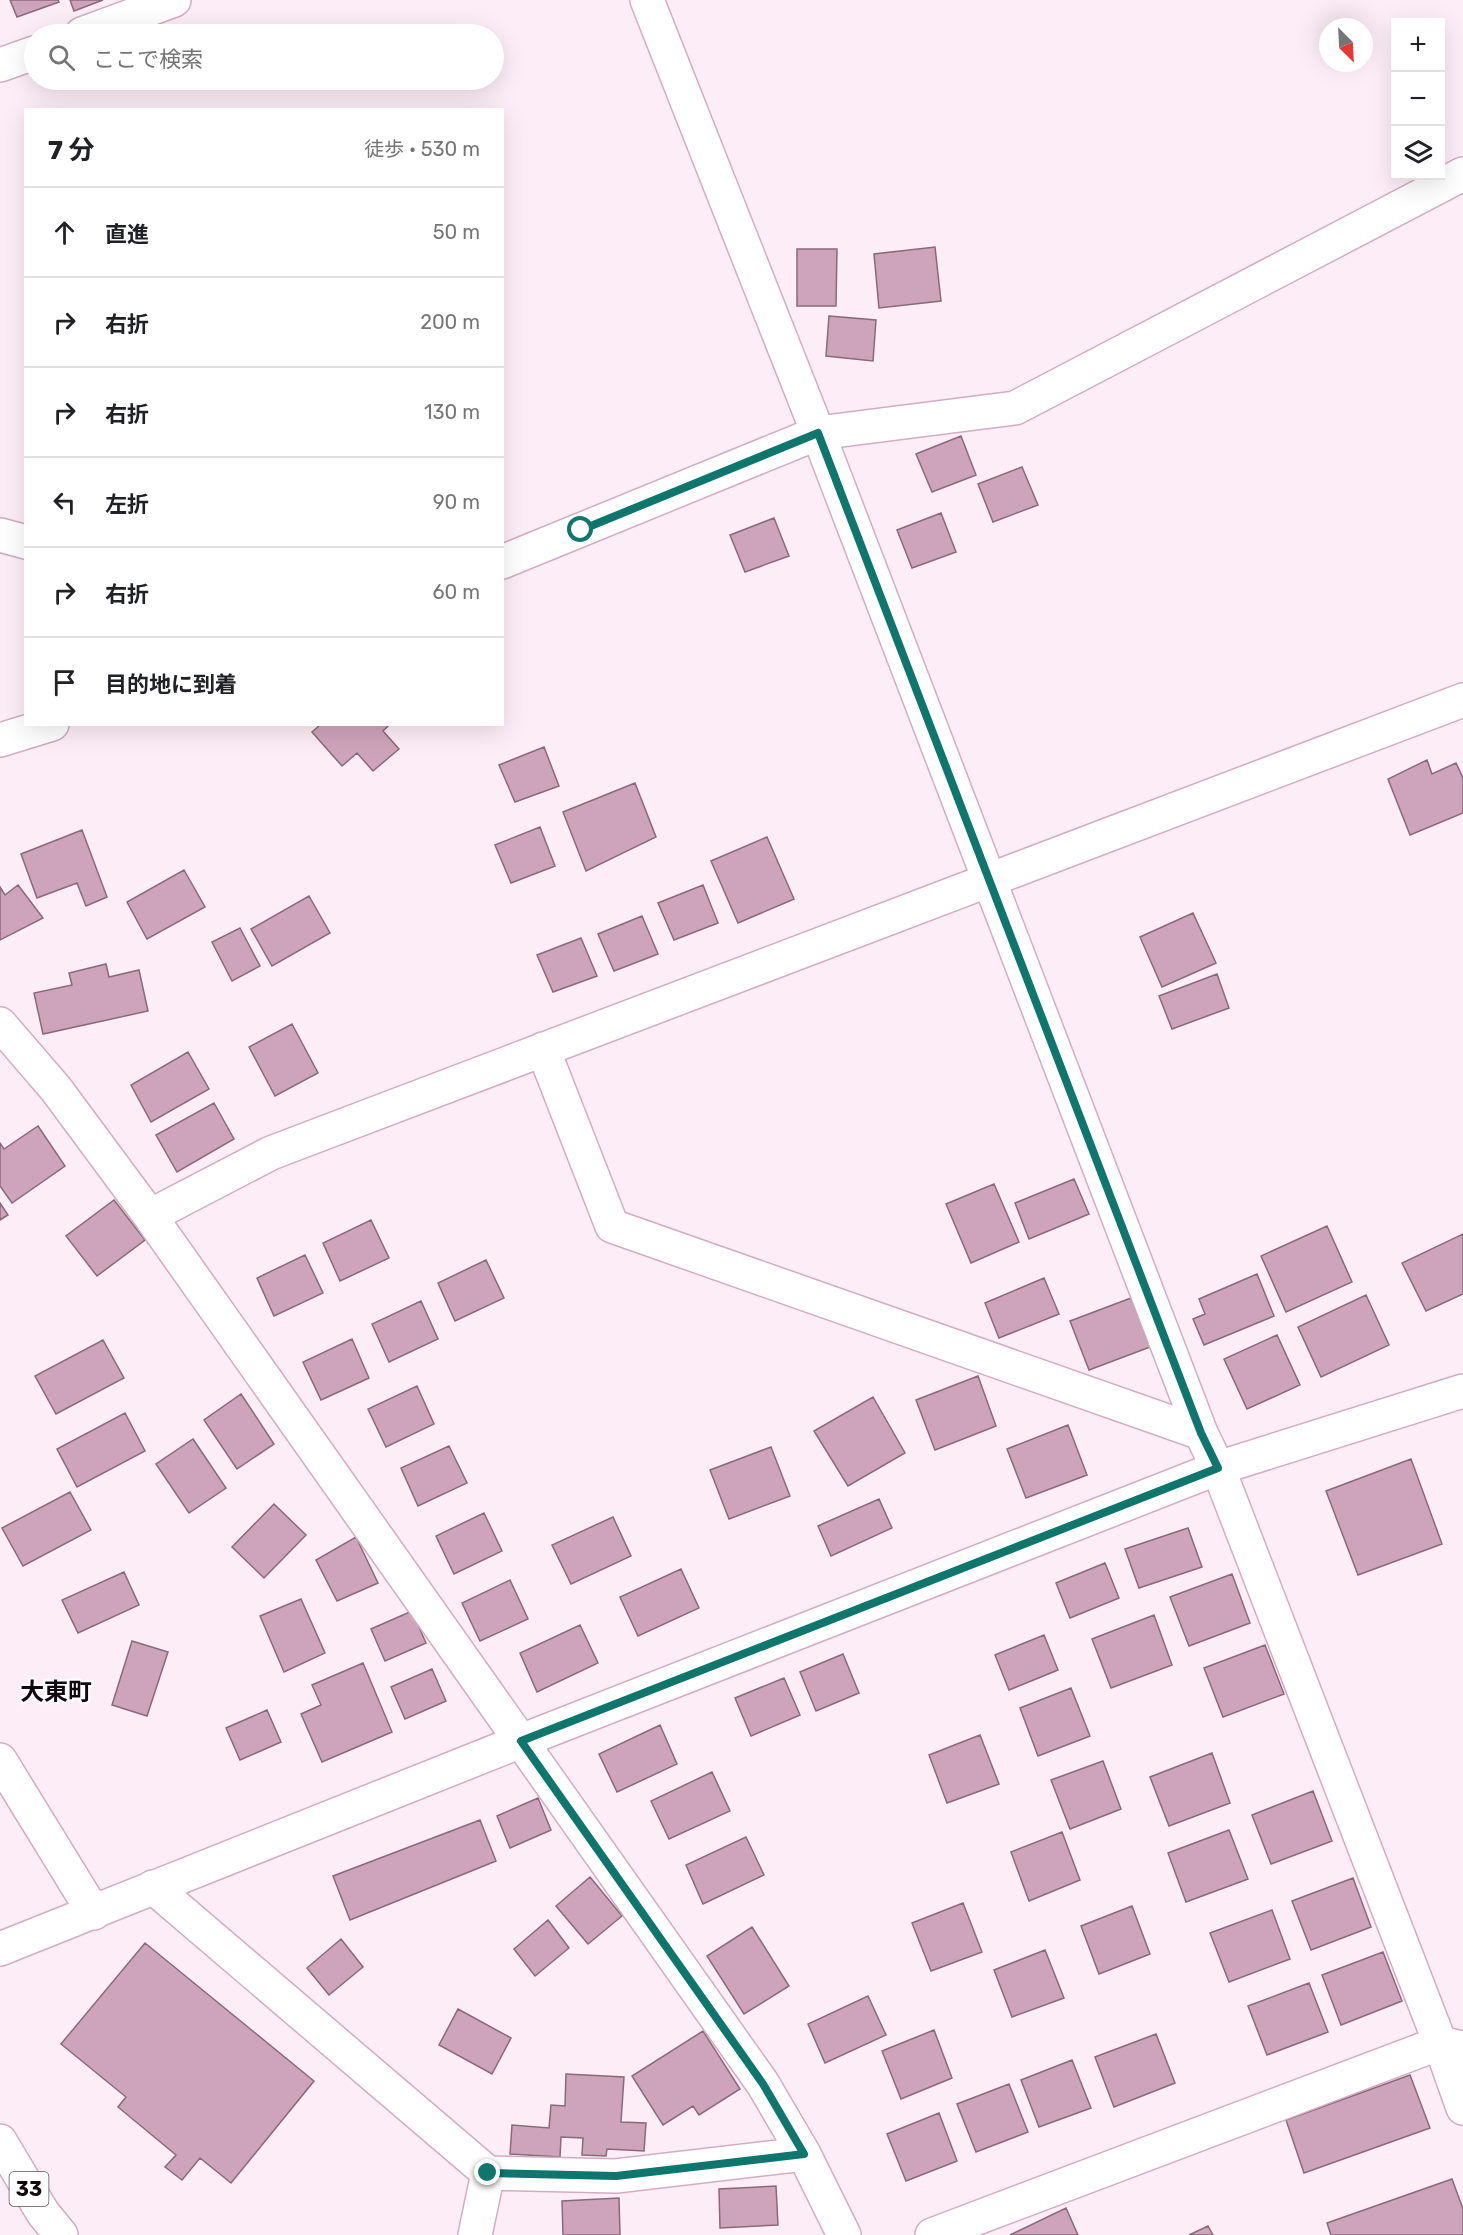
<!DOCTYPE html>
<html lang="ja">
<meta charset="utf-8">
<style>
:root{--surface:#fff;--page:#f6f6f6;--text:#202124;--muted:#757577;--line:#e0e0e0}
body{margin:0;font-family:Rubik,"Noto Sans JP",sans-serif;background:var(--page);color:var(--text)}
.controls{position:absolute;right:18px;top:18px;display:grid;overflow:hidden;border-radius:0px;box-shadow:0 6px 24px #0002}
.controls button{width:54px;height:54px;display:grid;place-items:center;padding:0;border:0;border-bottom:2px solid var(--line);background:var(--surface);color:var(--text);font:30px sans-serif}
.compass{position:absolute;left:1319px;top:18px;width:54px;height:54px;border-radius:50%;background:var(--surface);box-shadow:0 6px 24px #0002;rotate:156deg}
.stop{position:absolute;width:18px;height:18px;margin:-14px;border:4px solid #0f766e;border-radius:50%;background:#fff}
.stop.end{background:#0f766e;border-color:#fff;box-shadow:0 2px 6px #0008}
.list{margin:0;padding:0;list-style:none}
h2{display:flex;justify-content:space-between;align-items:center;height:78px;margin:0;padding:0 24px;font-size:26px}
h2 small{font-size:20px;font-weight:400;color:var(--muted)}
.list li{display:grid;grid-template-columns:39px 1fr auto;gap:18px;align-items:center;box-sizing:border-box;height:90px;padding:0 24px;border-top:2px solid var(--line)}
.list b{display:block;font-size:22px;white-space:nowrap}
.list em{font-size:20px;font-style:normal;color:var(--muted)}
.icon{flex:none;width:33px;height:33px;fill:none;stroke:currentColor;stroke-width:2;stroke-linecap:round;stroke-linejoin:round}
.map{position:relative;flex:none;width:1463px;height:2235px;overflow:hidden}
.search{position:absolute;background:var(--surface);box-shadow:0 6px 24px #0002;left:24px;top:24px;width:480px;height:66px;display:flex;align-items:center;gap:15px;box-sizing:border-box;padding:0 21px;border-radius:33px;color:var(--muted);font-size:22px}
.panel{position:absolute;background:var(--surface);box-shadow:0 6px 24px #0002;left:24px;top:108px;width:480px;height:618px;border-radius:0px}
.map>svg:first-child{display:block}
</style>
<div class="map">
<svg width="1463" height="2235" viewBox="0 0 1463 2235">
<rect width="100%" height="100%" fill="#fdedf6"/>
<path fill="#cea4bb" stroke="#8a697c" stroke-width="1.5" d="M 10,0 L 58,0 L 59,2 L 17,17 Z
M 70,0 L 103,0 L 74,11 Z
M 935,247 L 941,301 L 879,308 L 874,254 Z
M 797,249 L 837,249 L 836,306 L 797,306 Z
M 829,316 L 876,320 L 873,361 L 826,356 Z
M 961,436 L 976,475 L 932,492 L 916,454 Z
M 1022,467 L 1038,505 L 993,522 L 978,484 Z
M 941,513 L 956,552 L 912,568 L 897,530 Z
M 774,518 L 789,556 L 745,572 L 730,535 Z
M 321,724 L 387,724 L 388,726 L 383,731 L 399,749 L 373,771 L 357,753 L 342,766 L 312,732 Z
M 544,747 L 559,786 L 515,802 L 499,765 Z
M 1427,760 L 1432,774 L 1456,763 L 1463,778 L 1463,813 L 1410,835 L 1388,779 Z
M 635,783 L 656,837 L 586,871 L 563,812 Z
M 540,827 L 555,866 L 511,883 L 495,845 Z
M 82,830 L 107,897 L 86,906 L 77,883 L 37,898 L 21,854 Z
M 767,837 L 794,899 L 738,923 L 711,861 Z
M 184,870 L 205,907 L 147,939 L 127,902 Z
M 18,885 L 43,918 L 0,940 L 0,887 L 5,895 Z
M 703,885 L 718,923 L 674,940 L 658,903 Z
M 309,896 L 330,933 L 272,966 L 251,929 Z
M 1193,913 L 1216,963 L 1162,987 L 1140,937 Z
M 642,916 L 658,954 L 614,971 L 598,934 Z
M 240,928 L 260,966 L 232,981 L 212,942 Z
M 581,938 L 597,976 L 553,992 L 537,955 Z
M 106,964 L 109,977 L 139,970 L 148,1011 L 43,1034 L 34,993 L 72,985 L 69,973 Z
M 1217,974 L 1229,1008 L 1172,1029 L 1159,996 Z
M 292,1024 L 318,1073 L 275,1096 L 249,1047 Z
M 188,1052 L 209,1089 L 151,1122 L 131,1085 Z
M 214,1103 L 234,1139 L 177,1172 L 156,1135 Z
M 38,1126 L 65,1166 L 12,1203 L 0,1186 L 0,1143 L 4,1149 Z
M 1074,1179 L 1089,1214 L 1029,1239 L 1015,1203 Z
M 994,1184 L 1019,1242 L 971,1263 L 946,1204 Z
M 114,1200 L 145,1240 L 97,1276 L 66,1236 Z
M 0,1203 L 8,1215 L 0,1220 Z
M 371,1220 L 389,1258 L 340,1281 L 323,1243 Z
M 1327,1226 L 1352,1282 L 1286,1312 L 1261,1256 Z
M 1463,1234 L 1463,1294 L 1426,1311 L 1402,1263 Z
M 305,1255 L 323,1293 L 274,1316 L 257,1278 Z
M 486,1260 L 504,1298 L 455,1321 L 438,1283 Z
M 1257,1274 L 1274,1316 L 1204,1345 L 1193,1319 L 1205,1314 L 1199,1299 Z
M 1044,1278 L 1059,1314 L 999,1338 L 985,1303 Z
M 1366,1295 L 1389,1345 L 1321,1377 L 1298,1327 Z
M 1131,1298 L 1150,1347 L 1089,1370 L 1070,1321 Z
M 421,1301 L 438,1339 L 389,1362 L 372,1324 Z
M 1277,1335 L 1300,1385 L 1247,1409 L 1224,1359 Z
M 352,1339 L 369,1378 L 321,1400 L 303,1362 Z
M 103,1340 L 124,1378 L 56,1414 L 35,1376 Z
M 978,1376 L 996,1426 L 935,1450 L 916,1400 Z
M 417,1386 L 434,1424 L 386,1447 L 368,1409 Z
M 241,1394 L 274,1444 L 237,1469 L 204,1420 Z
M 873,1397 L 905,1453 L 848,1486 L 814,1431 Z
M 125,1413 L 145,1451 L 77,1487 L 57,1449 Z
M 1068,1425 L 1087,1475 L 1026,1498 L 1007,1449 Z
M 193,1439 L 226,1488 L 189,1513 L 156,1464 Z
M 449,1446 L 467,1483 L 418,1506 L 401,1468 Z
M 771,1447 L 790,1496 L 729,1519 L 710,1470 Z
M 1411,1459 L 1442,1544 L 1358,1575 L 1326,1491 Z
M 70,1492 L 91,1530 L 23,1566 L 2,1528 Z
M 879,1499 L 892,1528 L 831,1556 L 818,1526 Z
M 274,1504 L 306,1535 L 264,1578 L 232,1547 Z
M 484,1513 L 502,1551 L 454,1574 L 436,1536 Z
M 613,1517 L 631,1556 L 571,1584 L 552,1545 Z
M 1188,1528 L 1202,1567 L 1139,1588 L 1125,1549 Z
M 356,1537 L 378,1583 L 337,1601 L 316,1560 Z
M 1105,1563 L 1119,1598 L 1070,1618 L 1056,1583 Z
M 681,1569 L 699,1608 L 638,1636 L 620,1597 Z
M 124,1572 L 139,1605 L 78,1633 L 62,1600 Z
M 1232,1574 L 1250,1623 L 1189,1646 L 1170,1597 Z
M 510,1580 L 528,1619 L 480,1641 L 462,1603 Z
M 301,1599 L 325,1653 L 284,1672 L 260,1616 Z
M 412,1611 L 426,1643 L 385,1661 L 371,1629 Z
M 1154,1615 L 1172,1665 L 1111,1688 L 1092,1639 Z
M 580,1625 L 598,1663 L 537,1692 L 520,1653 Z
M 1044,1635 L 1058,1670 L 1009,1690 L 995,1655 Z
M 132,1641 L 168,1652 L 147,1716 L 112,1705 Z
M 1265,1645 L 1284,1694 L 1223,1717 L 1204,1668 Z
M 843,1654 L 859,1693 L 816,1711 L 800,1672 Z
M 363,1663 L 392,1732 L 322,1762 L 301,1714 L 321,1705 L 312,1685 Z
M 432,1669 L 446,1701 L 405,1719 L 391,1687 Z
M 784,1678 L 800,1715 L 751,1736 L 735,1698 Z
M 1071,1688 L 1090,1736 L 1038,1756 L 1020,1708 Z
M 267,1710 L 281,1742 L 240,1760 L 226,1728 Z
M 660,1725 L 677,1764 L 617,1792 L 599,1754 Z
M 980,1735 L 999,1784 L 947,1803 L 929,1755 Z
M 1212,1753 L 1230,1803 L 1169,1826 L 1150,1777 Z
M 1103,1761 L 1121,1809 L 1070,1829 L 1051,1780 Z
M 712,1772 L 730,1811 L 669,1839 L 651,1801 Z
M 1313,1791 L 1332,1841 L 1271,1864 L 1252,1815 Z
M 538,1798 L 551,1830 L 510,1848 L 497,1816 Z
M 480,1820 L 496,1861 L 350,1920 L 333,1876 Z
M 1229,1830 L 1248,1879 L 1186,1902 L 1168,1853 Z
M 1062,1832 L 1080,1880 L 1029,1901 L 1011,1852 Z
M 746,1837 L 764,1875 L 703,1904 L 686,1865 Z
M 590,1877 L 622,1916 L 588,1944 L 556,1906 Z
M 1353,1878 L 1371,1927 L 1311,1950 L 1292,1901 Z
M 963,1903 L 982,1952 L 931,1971 L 912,1923 Z
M 1132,1906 L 1150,1954 L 1099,1974 L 1081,1926 Z
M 1272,1910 L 1290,1959 L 1229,1982 L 1210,1933 Z
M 548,1920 L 569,1948 L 535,1976 L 514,1949 Z
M 752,1927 L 789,1986 L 744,2014 L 707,1956 Z
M 341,1939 L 363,1967 L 329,1995 L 307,1968 Z
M 145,1943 L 314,2081 L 231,2183 L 200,2158 L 182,2180 L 165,2167 L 176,2155 L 118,2107 L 126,2097 L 61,2044 Z
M 1045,1950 L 1064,1998 L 1012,2017 L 994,1970 Z
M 1383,1952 L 1402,2001 L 1341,2025 L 1322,1975 Z
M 1309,1983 L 1328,2032 L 1267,2055 L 1248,2006 Z
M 868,1996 L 886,2035 L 825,2063 L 808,2024 Z
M 458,2009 L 511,2038 L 492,2074 L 439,2045 Z
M 934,2030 L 952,2078 L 901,2099 L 882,2051 Z
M 703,2031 L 740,2089 L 699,2115 L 693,2106 L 663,2125 L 632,2076 Z
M 1156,2034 L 1175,2083 L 1114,2107 L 1095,2057 Z
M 1072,2060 L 1091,2108 L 1039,2127 L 1021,2080 Z
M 566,2074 L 624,2077 L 621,2122 L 646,2123 L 644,2151 L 607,2149 L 606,2156 L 582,2155 L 583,2138 L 561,2137 L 560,2157 L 510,2154 L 512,2125 L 549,2128 L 551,2105 L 565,2106 Z
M 1410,2075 L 1430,2128 L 1304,2173 L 1286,2120 Z
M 1009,2084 L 1028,2132 L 976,2152 L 957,2104 Z
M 939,2113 L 957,2161 L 906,2181 L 887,2134 Z
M 1452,2179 L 1463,2209 L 1463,2235 L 1331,2235 L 1327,2223 Z
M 776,2186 L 778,2225 L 720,2228 L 719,2189 Z
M 619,2198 L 620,2235 L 563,2235 L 562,2201 Z
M 1066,2208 L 1078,2235 L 1010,2235 Z
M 1208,2226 L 1213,2235 L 1189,2235 Z"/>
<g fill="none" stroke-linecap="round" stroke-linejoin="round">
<g stroke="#d2adc1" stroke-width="36">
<path id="street" d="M 647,0 L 818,433 L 1201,1433 L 1218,1468 L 1440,2043 L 1463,2108
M 82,34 L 174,0
M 0,65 L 34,53
M 0,535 L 26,542
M 502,562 L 818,433 L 1015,408 L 1463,174
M 0,740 L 52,724
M 0,1024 L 56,1089 L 150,1216 L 763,2084 L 804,2154 L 844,2235
M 543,1049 L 612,1226 L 1201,1433
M 150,1216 L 271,1153 L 1463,700
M 0,1760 L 94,1913
M 153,1887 L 488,2173 L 616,2176 L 804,2154
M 475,2235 L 488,2173
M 932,2235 L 1440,2043 L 1462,2048"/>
</g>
<g stroke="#d2adc1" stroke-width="36">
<path id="secondary" d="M 0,1949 L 521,1741 L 1218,1468 L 1463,1391"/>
</g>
<g stroke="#d2adc1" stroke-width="36">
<path id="primary" d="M 0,2141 L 43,2213 L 61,2235"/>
</g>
<use href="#street" stroke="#fff" stroke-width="33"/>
<use href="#secondary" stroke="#fff" stroke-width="33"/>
<use href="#primary" stroke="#fff" stroke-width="33"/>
</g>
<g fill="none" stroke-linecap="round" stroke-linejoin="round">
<path stroke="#0f766e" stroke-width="8" d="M 488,2173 L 616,2176 L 804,2154 L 763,2084 L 521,1741 L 1218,1468 L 1201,1433 L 818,433 L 581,530"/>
</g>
<g text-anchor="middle" stroke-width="4.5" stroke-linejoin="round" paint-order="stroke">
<rect fill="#fff" stroke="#5a5156" stroke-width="1.5" x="9.5" y="2172" width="39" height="34" rx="4.5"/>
<g font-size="20" font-weight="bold" fill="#13070e">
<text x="29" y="2196">33</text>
</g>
<g font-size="24" font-weight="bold" fill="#13070e" stroke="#fff">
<text x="56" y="1700">大東町</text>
</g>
</g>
</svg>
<div class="controls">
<button>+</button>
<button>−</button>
<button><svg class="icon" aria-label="layers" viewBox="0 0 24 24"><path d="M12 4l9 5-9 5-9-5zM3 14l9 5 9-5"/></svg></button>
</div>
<svg class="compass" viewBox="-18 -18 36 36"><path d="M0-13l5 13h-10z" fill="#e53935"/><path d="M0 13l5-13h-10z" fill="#757577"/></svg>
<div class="stop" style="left:581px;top:530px"></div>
<div class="stop end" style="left:488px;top:2173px"></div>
<div class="search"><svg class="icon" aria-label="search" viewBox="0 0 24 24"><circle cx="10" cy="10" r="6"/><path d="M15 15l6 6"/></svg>ここで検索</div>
<section class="panel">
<h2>7 分<small>徒歩 · 530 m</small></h2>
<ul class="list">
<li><svg class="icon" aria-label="ahead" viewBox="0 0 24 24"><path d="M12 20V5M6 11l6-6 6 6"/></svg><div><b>直進</b></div><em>50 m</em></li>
<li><svg class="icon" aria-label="right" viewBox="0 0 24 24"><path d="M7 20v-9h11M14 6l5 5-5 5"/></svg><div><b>右折</b></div><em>200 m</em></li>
<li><svg class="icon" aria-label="right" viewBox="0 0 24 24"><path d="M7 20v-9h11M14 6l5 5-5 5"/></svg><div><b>右折</b></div><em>130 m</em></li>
<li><svg class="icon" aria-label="left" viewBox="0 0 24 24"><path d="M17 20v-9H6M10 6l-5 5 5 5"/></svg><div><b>左折</b></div><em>90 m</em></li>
<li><svg class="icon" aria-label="right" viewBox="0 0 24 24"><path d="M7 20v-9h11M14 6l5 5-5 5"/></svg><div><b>右折</b></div><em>60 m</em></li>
<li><svg class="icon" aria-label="arrive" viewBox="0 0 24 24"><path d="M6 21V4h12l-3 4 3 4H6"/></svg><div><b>目的地に到着</b></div></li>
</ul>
</section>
</div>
